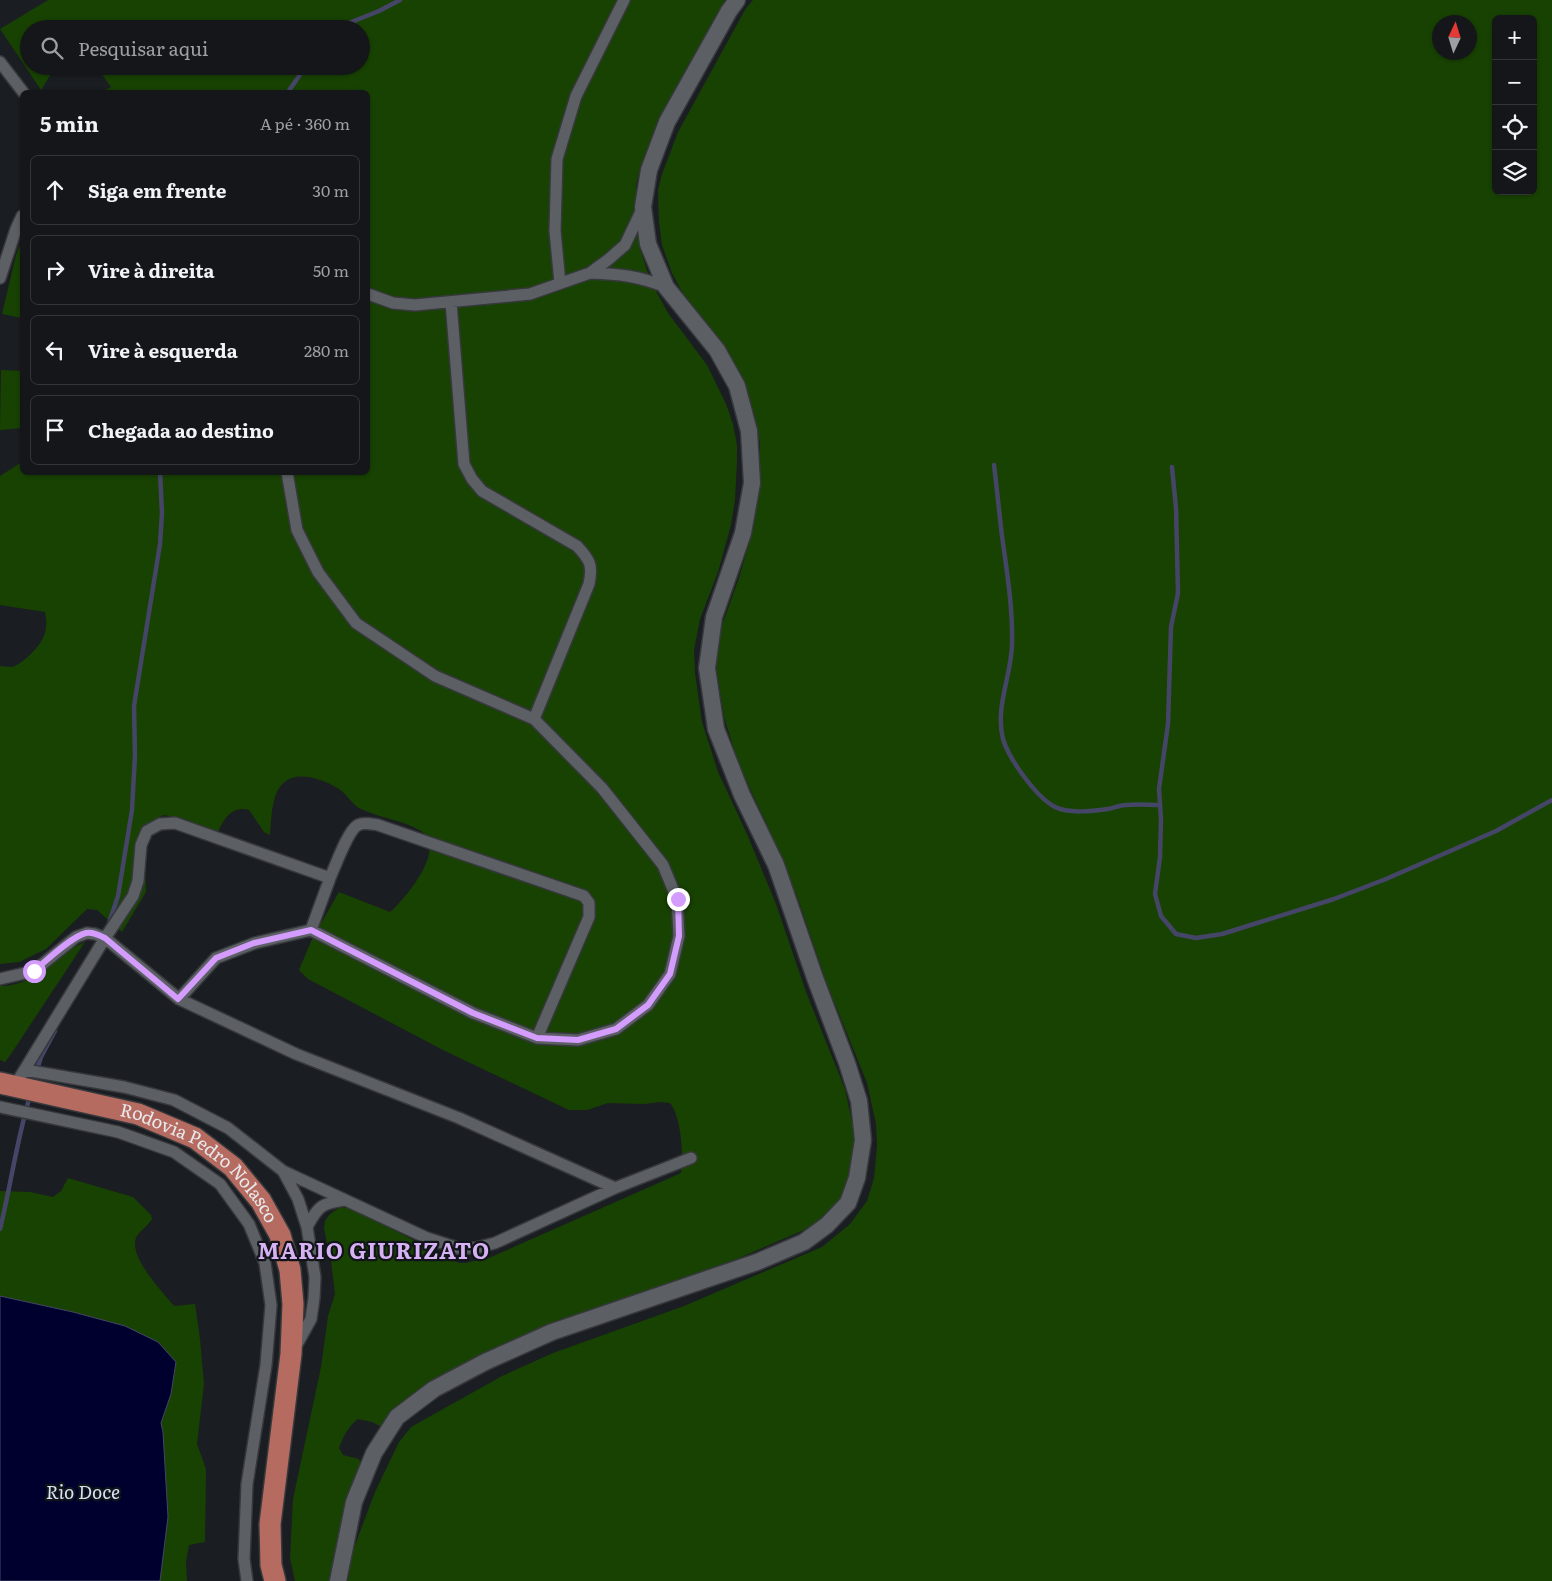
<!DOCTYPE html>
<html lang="pt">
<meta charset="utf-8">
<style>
:root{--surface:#141619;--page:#212326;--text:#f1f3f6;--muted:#9d9fa2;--line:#333538}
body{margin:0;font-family:Literata,serif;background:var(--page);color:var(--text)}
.controls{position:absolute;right:15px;top:15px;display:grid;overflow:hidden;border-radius:8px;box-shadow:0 1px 4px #0004}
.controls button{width:45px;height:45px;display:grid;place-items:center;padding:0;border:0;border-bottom:1px solid var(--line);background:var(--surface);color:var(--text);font:25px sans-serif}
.compass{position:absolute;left:1432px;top:15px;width:45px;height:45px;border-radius:50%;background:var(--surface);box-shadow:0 1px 4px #0004;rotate:4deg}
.stop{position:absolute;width:15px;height:15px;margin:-11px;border:4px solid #d39cfd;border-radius:50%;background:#fff}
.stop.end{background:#d39cfd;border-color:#fff;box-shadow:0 1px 5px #0008}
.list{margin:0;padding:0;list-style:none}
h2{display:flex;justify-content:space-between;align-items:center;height:65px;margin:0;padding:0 20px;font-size:21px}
h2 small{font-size:16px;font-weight:400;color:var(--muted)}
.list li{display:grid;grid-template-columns:32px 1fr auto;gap:15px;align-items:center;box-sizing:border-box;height:70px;margin:0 10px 10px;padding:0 10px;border:1px solid var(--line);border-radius:8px}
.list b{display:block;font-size:19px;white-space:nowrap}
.list em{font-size:16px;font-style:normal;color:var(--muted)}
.icon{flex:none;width:28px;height:28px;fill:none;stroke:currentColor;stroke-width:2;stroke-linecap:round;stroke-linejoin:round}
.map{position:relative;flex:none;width:1552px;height:1581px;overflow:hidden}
.search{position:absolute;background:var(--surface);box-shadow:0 1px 4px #0004;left:20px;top:20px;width:350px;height:55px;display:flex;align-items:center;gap:12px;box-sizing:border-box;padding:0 18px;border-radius:28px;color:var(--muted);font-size:19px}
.panel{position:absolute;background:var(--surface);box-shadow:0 1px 4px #0004;left:20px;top:90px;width:350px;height:385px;border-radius:8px}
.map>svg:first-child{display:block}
</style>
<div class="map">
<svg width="1552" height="1581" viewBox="0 0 1552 1581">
<rect width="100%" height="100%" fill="#1a1d21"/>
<path fill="#184202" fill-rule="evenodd" d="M 48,0 L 725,0 L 657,123 L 640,168 L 636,186 L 636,225 L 640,249 L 651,282 L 668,313 L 707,365 L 726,404 L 733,424 L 737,445 L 737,461 L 735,500 L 731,525 L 718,572 L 700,619 L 694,650 L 695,673 L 702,722 L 718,772 L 747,834 L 776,904 L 806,992 L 845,1089 L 853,1126 L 854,1145 L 847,1191 L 833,1209 L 811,1227 L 676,1285 L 545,1332 L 382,1427 L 372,1422 L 358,1419 C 348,1427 343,1437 339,1448 L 343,1455 L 359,1459 L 362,1467 L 331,1581 L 295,1581 L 290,1558 L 293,1499 L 321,1367 L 328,1316 L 335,1294 L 331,1261 L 324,1229 L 325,1221 L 329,1215 L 340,1207 L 350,1208 L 459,1263 L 465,1263 L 489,1258 L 681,1173 C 684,1156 681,1116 670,1103 L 659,1102 L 645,1104 L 608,1103 L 587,1110 L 569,1110 L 443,1050 L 308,979 L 299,970 L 312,939 L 339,892 L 390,912 C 405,899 450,846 419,830 C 402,820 380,818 361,809 C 352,805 348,795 339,789 C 316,775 282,766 274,801 C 271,812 271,824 270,835 L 264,832 L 249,810 C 227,804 220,828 213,844 L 170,816 L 163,815 L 156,820 L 144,836 L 146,892 L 122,932 L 97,910 L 87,909 L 46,949 L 19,962 L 0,964 L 0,666 C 4,666 9,667 12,667 C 21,665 38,648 42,640 C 47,632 47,621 45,612 L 0,605 L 0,476 L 22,462 L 22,472 L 368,472 L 368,92 L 102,92 L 111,87 L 96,66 L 361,66 L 361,29 L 29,29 L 29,66 L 56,66 L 41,90 L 0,29 Z
M 753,0 L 1552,0 L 1552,1581 L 348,1581 L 352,1553 L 375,1492 L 399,1442 L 411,1427 L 502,1376 L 553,1353 L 684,1306 L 822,1247 L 850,1224 L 867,1201 L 874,1178 L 877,1146 L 876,1124 L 867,1083 L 827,984 L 797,896 L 767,825 L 739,765 L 724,717 L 717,671 L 717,652 L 722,625 L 739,578 L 753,529 L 757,502 L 760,462 L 760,443 L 755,419 L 747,396 L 687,301 L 672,273 L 662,245 L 659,223 L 658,190 L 662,174 L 678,132 L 746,8 ZM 1496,19 L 1533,19 L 1533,191 L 1496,191 ZM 1440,22 L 1470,22 L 1470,52 L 1440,52 Z
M 22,240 L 22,318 L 2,314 L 16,255 Z
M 1,370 L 22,371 L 22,428 L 0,430 Z
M 85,942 L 11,1054 L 5,1062 L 0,1060 L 0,986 C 17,987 37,976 50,966 C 62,958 71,947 85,942 Z
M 68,1178 L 133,1197 L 151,1215 L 152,1219 C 148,1226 141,1230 137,1236 C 126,1255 163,1292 174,1306 L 195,1304 L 200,1339 L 204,1384 L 197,1444 L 206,1469 L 205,1542 L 189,1545 L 186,1562 L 187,1581 L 160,1581 L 168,1517 L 163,1433 L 161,1423 L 171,1394 L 176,1362 L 125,1326 L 73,1312 L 0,1296 L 0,1191 L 30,1192 L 53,1197 L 61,1191 Z"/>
<path fill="#00002e" stroke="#454667" d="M 0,1296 L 73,1312 L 125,1326 L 158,1342 L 176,1362 L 171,1394 L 161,1423 L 163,1432 L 168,1517 L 160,1581 L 0,1581 Z"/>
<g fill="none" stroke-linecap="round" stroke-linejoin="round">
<path stroke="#454667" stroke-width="4.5" d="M 341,29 L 349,23 L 379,11 L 400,0
M 288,92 L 306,66
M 994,465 C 997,488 999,512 1002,536 C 1007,572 1013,609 1012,645 C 1011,677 995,707 1003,739 C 1009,759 1036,797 1055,807 C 1069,814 1093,811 1108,809 C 1114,808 1120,805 1126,805 C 1137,804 1149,805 1160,805
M 1172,467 L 1176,508 L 1178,593 L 1171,627 L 1168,724 L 1159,789 L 1161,819 L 1160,857 L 1155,894 L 1161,916 L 1176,934 L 1196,938 L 1222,934 L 1334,899 L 1386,879 L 1496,831 L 1552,800
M 108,926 L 118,896 L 132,810 L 135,755 L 134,706 L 160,544 L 162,513 L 160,472
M 33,1083 L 41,1057 L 55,1031
M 0,1229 C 11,1184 17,1139 30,1096"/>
<g stroke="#36383c" stroke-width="14">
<path id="street" d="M 0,62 L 23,92
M 590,273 C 620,274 638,276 666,287
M 0,278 L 16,229 L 22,216
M 560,283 L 555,231 L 557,159 L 576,96 L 624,0
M 368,294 L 393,303 L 415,305 L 530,294 L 590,273 L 609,259 L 625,245 L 643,207
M 451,302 L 464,464 L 472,479 L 482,491 L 577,546 C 590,560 593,565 589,584 L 534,719
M 330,878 C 335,867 348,830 358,825 C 364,822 371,824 378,825 L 584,896 L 589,903 L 589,917 L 537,1038
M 0,979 L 34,971 L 76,937 L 87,933 L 95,934 L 105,938 L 179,999 L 296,1054 L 459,1118 L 615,1188
M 179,999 L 216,958 L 255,943 L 311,930
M 25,1070 L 124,1087 L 174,1100 L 228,1128 L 283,1171 L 298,1199 L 307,1227 L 315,1277 L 314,1298 L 311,1319 L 296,1346
M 14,1087 L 105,938 L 133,896 L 138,881 L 141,845 L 147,831 L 160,824 L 175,823 L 330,878 L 311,930 L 473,1013 L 537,1038 L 578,1040 L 616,1029 L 648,1005 L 670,974 L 679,936 L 677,899 L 663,865 L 602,788 L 534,719 L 435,676 L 356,623 L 318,572 L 297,530 L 287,472
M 0,1107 L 118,1132 L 174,1152 L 220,1184 L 249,1224 L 265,1263 L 271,1305 L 266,1365 L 247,1484 L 244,1559 L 247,1581
M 283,1171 L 427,1238 L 458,1248 L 476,1248 L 495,1243 L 615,1188 L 691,1158
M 307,1227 C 318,1206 322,1203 345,1200"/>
</g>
<g stroke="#36383c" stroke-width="19">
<path id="secondary" d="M 338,1581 L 354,1502 L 374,1453 L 397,1417 L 434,1389 L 485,1362 L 552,1332 L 757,1262 L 804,1242 L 827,1225 L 848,1203 L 857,1178 L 863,1140 L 859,1101 L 847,1063 L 815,978 L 776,865 L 742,795 L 716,729 L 707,668 L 714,617 L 743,533 L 752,483 L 749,431 L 737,386 L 717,350 L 666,287 L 648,244 L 643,207 L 649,170 L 667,122 L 729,11 L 737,0"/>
</g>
<g stroke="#36383c" stroke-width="24">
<g id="highway">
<path id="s1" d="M 0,1083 L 138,1114 L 195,1138 L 233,1167 L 261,1201 L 280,1235 L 290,1270 L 293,1304 L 291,1354 L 270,1524 L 271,1565 L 275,1581"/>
</g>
</g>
<use href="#street" stroke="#5c6065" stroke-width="11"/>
<use href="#secondary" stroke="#5c6065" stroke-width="16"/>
<use href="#highway" stroke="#b66b61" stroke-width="21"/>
</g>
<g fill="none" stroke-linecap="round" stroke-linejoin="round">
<path stroke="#d39cfd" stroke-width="6" d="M 34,971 C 46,961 72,936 86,933 C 93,932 99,935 105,938 L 178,999 L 216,958 L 254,943 L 311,930 L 473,1013 L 537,1038 L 578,1040 L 616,1029 L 648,1005 L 670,974 L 679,936 L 678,899"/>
</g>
<g text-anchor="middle" stroke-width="4.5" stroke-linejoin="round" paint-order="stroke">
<g font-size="18" fill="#e6e8eb" stroke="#111418">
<text dy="6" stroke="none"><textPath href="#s1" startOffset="221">Rodovia Pedro Nolasco</textPath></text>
</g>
<g font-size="19" font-style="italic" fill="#d7e3f4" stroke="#111418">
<text x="83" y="1499">Rio Doce</text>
</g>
<g font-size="22" font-weight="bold" letter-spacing="1" fill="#d6b2f4" stroke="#111418">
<text x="374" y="1259">MARIO GIURIZATO</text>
</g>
</g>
</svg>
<div class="controls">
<button>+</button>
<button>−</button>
<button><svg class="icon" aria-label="locate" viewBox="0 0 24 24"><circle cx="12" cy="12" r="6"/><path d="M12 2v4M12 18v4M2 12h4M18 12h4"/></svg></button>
<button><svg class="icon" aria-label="layers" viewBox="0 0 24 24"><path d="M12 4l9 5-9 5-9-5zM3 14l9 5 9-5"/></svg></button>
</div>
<svg class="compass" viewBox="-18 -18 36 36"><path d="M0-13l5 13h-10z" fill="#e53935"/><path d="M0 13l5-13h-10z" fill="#9d9fa2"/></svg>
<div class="stop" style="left:34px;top:971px"></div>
<div class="stop end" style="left:678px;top:899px"></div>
<div class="search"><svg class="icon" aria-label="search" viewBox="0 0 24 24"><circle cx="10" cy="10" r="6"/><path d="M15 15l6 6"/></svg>Pesquisar aqui</div>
<section class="panel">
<h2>5 min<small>A pé · 360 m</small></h2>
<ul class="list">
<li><svg class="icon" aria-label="ahead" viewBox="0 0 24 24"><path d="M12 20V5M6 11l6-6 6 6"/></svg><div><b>Siga em frente</b></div><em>30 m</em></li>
<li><svg class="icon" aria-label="right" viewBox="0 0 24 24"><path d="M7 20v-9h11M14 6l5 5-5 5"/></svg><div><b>Vire à direita</b></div><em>50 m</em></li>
<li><svg class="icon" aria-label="left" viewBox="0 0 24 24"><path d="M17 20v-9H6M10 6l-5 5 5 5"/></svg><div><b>Vire à esquerda</b></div><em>280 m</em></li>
<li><svg class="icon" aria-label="arrive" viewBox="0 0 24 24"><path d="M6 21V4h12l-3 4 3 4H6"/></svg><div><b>Chegada ao destino</b></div></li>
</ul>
</section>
</div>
